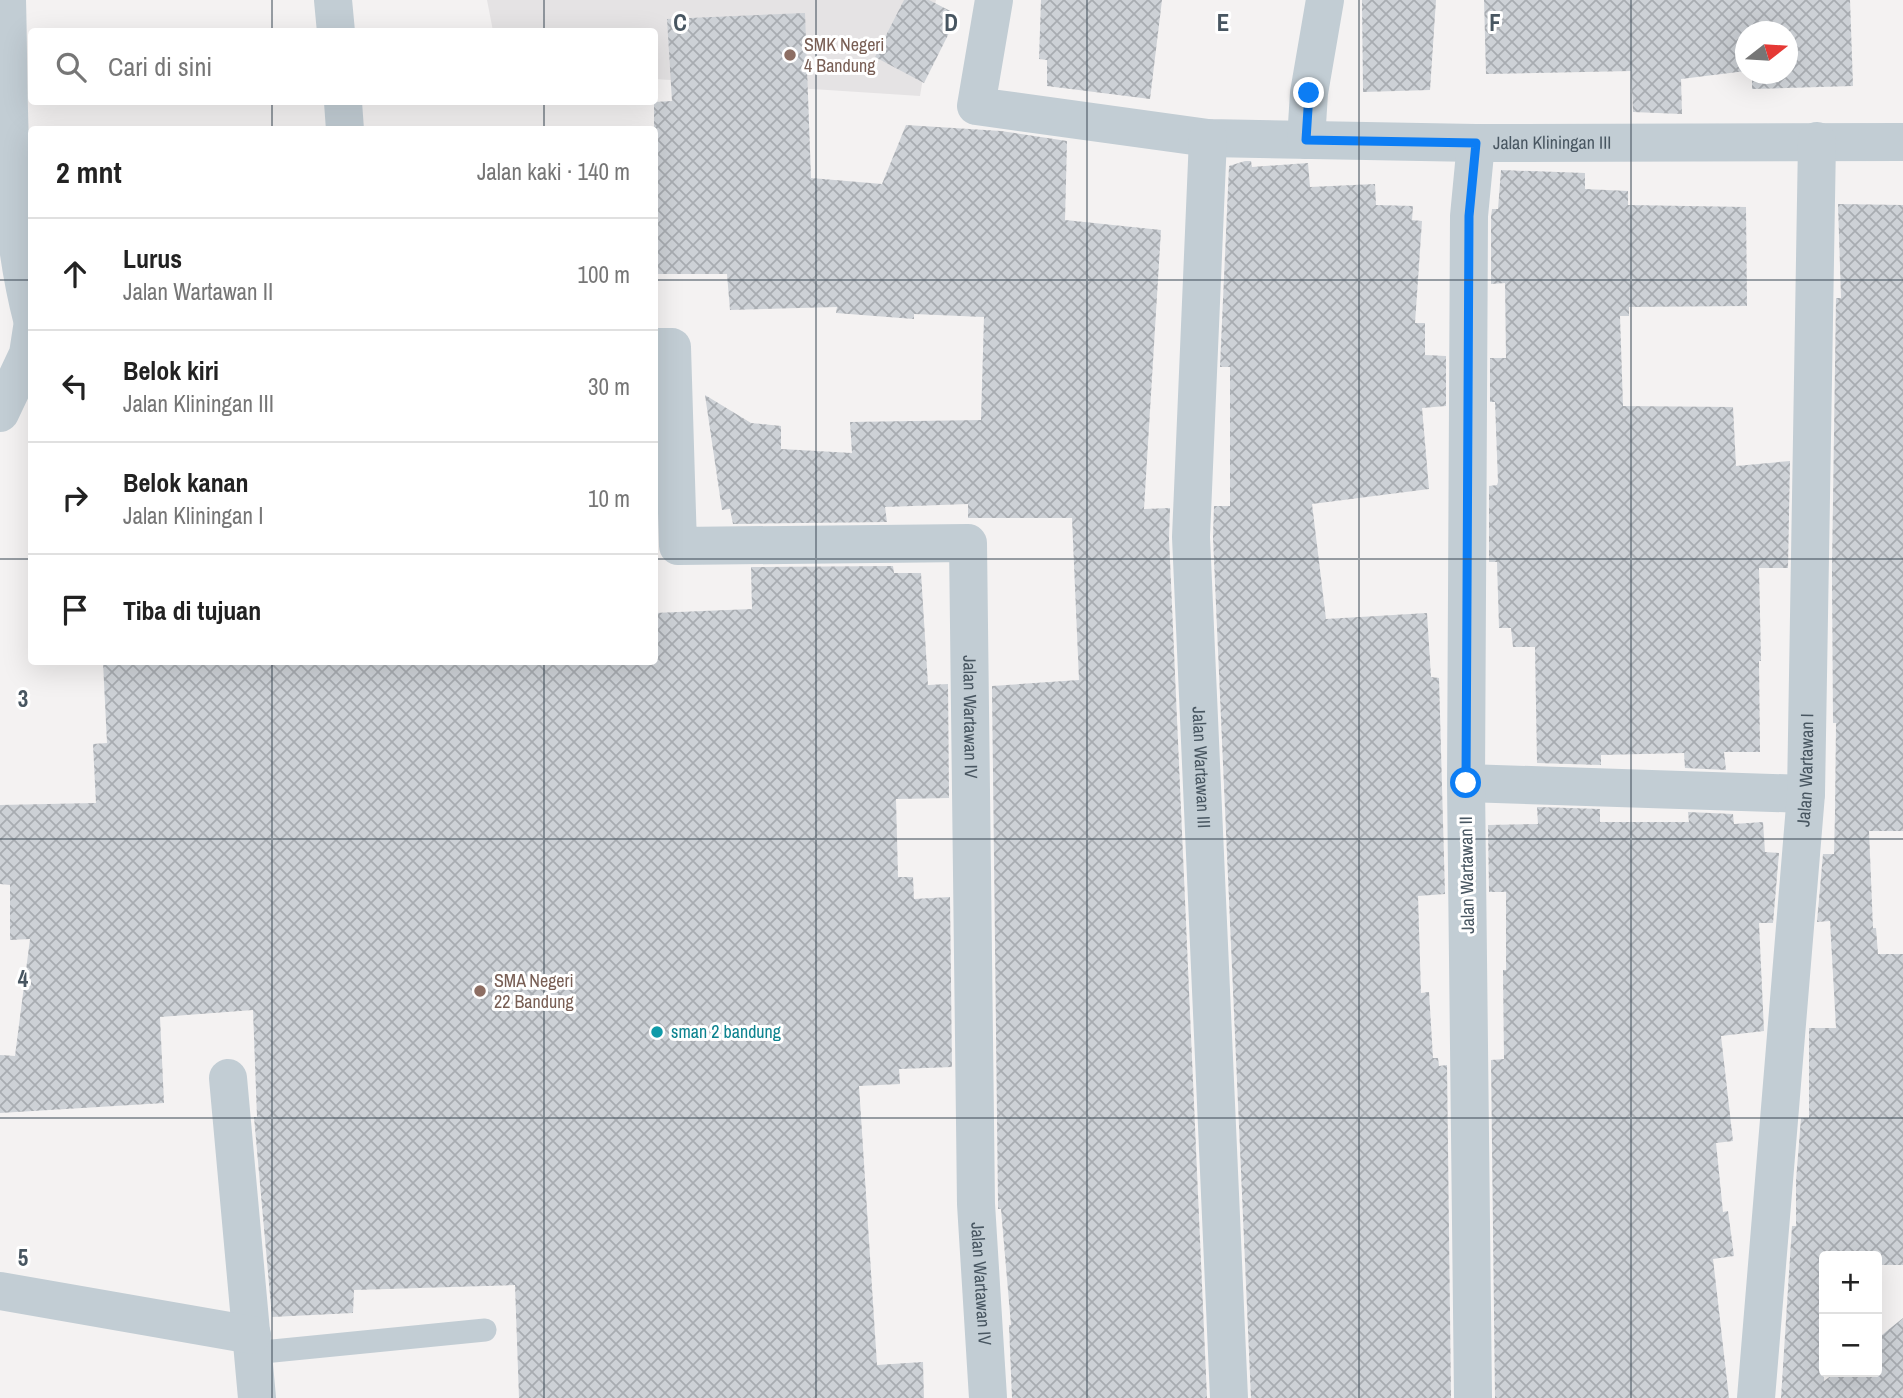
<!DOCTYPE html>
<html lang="id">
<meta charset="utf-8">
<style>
:root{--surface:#fff;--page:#f2f2f2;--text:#222;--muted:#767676;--line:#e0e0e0}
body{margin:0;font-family:"Archivo Narrow",sans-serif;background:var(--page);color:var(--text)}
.controls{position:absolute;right:21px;bottom:21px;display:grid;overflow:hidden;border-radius:7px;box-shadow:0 7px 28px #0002}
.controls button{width:63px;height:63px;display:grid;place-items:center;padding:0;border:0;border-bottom:2px solid var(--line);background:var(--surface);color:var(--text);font:35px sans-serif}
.compass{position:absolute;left:1735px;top:21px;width:63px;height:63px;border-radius:50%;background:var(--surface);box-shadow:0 7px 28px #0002;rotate:73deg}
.stop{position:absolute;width:21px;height:21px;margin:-16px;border:5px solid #0c7df4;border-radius:50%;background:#fff}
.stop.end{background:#0c7df4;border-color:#fff;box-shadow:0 2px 7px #0008}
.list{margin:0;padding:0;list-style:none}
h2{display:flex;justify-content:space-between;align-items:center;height:91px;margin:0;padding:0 28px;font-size:30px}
h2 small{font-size:23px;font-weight:400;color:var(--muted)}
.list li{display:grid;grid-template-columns:46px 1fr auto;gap:21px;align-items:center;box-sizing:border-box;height:112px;padding:0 28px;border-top:2px solid var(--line)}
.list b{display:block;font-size:26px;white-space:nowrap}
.list p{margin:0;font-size:23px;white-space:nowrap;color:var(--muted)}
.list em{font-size:23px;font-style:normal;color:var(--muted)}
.icon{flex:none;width:38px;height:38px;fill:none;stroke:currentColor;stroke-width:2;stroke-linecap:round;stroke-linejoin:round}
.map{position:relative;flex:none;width:1903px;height:1398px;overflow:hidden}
.search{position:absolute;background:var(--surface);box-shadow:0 7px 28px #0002;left:28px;top:28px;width:630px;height:77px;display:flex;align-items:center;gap:18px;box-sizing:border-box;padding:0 24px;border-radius:7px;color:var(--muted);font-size:26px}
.panel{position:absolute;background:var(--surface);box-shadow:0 7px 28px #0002;left:28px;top:126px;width:630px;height:539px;border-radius:7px}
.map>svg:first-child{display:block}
</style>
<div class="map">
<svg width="1903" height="1398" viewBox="0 0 1903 1398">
<defs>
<pattern id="building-cross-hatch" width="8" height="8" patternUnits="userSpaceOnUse" patternTransform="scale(1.75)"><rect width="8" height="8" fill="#cdd1d6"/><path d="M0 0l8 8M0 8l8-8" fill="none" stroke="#a8acb1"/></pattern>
</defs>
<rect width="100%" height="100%" fill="#f4f2f2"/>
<path fill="#e5e3e4" d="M 487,0 L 936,0 L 920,96 L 655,79 L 654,32 L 493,31 Z"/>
<path fill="url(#building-cross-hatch)" d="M 904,0 L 929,0 L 958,15 L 924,83 L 875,57 Z
M 1041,0 L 1162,0 L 1150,99 L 1047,86 L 1047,60 L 1039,59 Z
M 1362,0 L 1436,0 L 1430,90 L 1363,92 Z
M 1484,0 L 1850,0 L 1853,86 L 1752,89 L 1752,74 L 1788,74 L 1788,32 L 1746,32 L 1746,71 L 1681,79 L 1682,114 L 1633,112 L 1631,71 L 1486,74 Z
M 805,13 L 811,178 L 882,184 L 906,125 L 1001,131 L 1067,141 L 1065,220 L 1161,230 L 1144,509 L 1170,508 L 1169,538 L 1207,1398 L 1012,1398 L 1009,1325 L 1011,1325 L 1001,1209 L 998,1209 L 998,1203 L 992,686 L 1079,680 L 1072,518 L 968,518 L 968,504 L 885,507 L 887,522 L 733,524 L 730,509 L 722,510 L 705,395 L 751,423 L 781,426 L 781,449 L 852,453 L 850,422 L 981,420 L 984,317 L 914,314 L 914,319 L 836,313 L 837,307 L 730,310 L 727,274 L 654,274 L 654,102 L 672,101 L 667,19 Z
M 1245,161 L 1251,161 L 1252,167 L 1308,163 L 1310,187 L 1375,184 L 1376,205 L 1413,206 L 1412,220 L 1422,221 L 1415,323 L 1425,323 L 1425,355 L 1446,356 L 1446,406 L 1422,408 L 1429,489 L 1312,504 L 1326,619 L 1427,613 L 1431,677 L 1439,678 L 1445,894 L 1418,896 L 1421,993 L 1429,992 L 1433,1058 L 1438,1058 L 1439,1066 L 1447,1065 L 1451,1398 L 1251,1398 L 1213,537 L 1214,506 L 1230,506 L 1230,367 L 1220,367 L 1229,166 Z
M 1501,170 L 1585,173 L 1585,189 L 1628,191 L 1628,205 L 1746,207 L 1747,306 L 1629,307 L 1629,316 L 1620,316 L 1623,406 L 1733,407 L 1736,466 L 1790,461 L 1788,568 L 1759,568 L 1761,661 L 1759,661 L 1760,752 L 1724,752 L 1726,770 L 1685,768 L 1684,753 L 1601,755 L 1601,765 L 1537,763 L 1535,647 L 1513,647 L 1511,628 L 1499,628 L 1497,562 L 1489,562 L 1489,486 L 1497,485 L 1498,482 L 1495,402 L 1490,402 L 1490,358 L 1506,358 L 1505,283 L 1491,284 L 1491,217 L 1492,209 L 1498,209 Z
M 1838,204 L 1903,205 L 1903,831 L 1869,831 L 1873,928 L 1876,928 L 1878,954 L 1903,954 L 1903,1265 L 1877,1265 L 1877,1256 L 1824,1256 L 1824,1381 L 1836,1372 L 1877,1372 L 1877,1339 L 1903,1318 L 1903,1398 L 1781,1398 L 1792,1226 L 1796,1226 L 1796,1181 L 1801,1118 L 1809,1118 L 1809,1028 L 1836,1028 L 1830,921 L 1817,922 L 1823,854 L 1834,854 L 1835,813 L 1836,723 L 1833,723 L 1832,569 L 1836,298 L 1841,298 Z
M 893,566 L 894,573 L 921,573 L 928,685 L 948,684 L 949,798 L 896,799 L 898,877 L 913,877 L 914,899 L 950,897 L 952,1067 L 899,1069 L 900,1084 L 859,1086 L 877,1365 L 923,1362 L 924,1398 L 519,1398 L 515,1285 L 354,1290 L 353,1313 L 272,1317 L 254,1117 L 257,1117 L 253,1010 L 160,1017 L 164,1103 L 0,1113 L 0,1055 L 15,1056 L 30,939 L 10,940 L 10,885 L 0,884 L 0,805 L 96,803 L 93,744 L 107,743 L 103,662 L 654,662 L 654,613 L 752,609 L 751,567 Z
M 1537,807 L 1600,809 L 1600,822 L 1689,822 L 1688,812 L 1733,814 L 1734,824 L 1763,822 L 1765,852 L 1779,853 L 1773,923 L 1759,923 L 1764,1031 L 1721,1036 L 1733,1141 L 1716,1143 L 1723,1212 L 1728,1211 L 1734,1256 L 1713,1259 L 1729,1398 L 1495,1398 L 1491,1060 L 1504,1059 L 1503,970 L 1506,970 L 1506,892 L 1489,892 L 1488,825 L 1538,824 Z"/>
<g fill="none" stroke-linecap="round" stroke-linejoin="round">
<path stroke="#c2cdd4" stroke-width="23" d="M 253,1353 L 485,1330"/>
<g stroke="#c2cdd4" stroke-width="38">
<path d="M 7,0 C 10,106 5,215 32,319"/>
<path d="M 333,0 L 336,32"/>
<path id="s1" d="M 994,0 L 976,106 L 1208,138 L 1476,143 L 1903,142"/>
<path d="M 343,102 L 345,130"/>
<path id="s2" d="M 1208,138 L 1191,537 L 1229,1398"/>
<path d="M 1306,140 L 1309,93 L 1325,0"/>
<path id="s3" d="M 654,347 L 672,347 L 678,546 L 968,543 L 976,1204 L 988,1398"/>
<path d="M 0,413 L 28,354 L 32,328"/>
<path d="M 1466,783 L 1806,794"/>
<path d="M 228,1078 L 257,1398"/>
<path d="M 0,1291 L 252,1335"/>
<path d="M 1473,1398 L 1466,783 L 1469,216 L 1476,143"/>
<path id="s4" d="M 1756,1398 L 1806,794 L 1817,141"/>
</g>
</g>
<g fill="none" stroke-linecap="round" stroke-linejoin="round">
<path stroke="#0c7df4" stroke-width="9" d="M 1309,93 L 1306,140 L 1476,143 L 1469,216 L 1466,783"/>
</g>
<path fill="none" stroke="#485661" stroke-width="2" stroke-opacity="0.55" d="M 272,0 L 272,32M 544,0 L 544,32M 816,0 L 816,1398M 1087,0 L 1087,1398M 1359,0 L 1359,1398M 1631,0 L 1631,1398M 272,102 L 272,130M 544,102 L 544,130M 0,280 L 32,280M 654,280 L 1903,280M 0,559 L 32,559M 654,559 L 1903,559M 272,662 L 272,1398M 544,662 L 544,1398M 0,839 L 1903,839M 0,1118 L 1903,1118"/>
<g fill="#8d6e63" stroke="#fff" stroke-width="2.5">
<circle cx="790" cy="55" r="7"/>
<circle cx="480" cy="991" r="7"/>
</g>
<circle fill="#0f9aa8" stroke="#fff" stroke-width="2.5" cx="657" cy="1032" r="7"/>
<g text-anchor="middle" stroke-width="6" stroke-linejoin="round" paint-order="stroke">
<g font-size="18" fill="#785e54" stroke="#fff" text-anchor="start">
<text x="804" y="51">SMK Negeri<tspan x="804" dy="21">4 Bandung</tspan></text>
<text x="494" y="987">SMA Negeri<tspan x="494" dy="21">22 Bandung</tspan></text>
</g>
<g font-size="18" fill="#485661" stroke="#fff">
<text dy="6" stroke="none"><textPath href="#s1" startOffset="686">Jalan Kliningan III</textPath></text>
<text dy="6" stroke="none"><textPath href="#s3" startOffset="681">Jalan Wartawan IV</textPath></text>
<text dy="6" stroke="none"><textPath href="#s2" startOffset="630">Jalan Wartawan III</textPath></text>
<text dy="6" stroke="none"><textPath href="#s4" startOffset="630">Jalan Wartawan I</textPath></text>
<text transform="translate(1467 875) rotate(-91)" y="6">Jalan Wartawan II</text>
<text dy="6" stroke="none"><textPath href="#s3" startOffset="1248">Jalan Wartawan IV</textPath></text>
</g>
<g font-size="18" fill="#0d838f" stroke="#fff" text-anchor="start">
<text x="671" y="1038">sman 2 bandung</text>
</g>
</g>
<g font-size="23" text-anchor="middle" font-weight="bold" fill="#485661" stroke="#fff" stroke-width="6" stroke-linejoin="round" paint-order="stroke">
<text x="680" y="31">C</text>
<text x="951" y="31">D</text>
<text x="1223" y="31">E</text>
<text x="1495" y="31">F</text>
<text x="23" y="707">3</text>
<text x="23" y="987">4</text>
<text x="23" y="1266">5</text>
</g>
</svg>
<div class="controls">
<button>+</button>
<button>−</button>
</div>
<svg class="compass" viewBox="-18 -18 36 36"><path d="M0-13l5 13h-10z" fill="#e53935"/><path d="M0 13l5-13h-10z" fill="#767676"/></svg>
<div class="stop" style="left:1466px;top:783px"></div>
<div class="stop end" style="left:1309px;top:93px"></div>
<div class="search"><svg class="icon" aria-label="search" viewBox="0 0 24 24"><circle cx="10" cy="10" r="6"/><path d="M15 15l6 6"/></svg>Cari di sini</div>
<section class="panel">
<h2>2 mnt<small>Jalan kaki · 140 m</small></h2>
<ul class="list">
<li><svg class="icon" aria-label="ahead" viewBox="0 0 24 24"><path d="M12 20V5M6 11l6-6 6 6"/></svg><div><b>Lurus</b><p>Jalan Wartawan II</p></div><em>100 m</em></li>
<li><svg class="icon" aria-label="left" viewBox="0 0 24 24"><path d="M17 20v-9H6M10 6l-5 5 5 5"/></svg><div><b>Belok kiri</b><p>Jalan Kliningan III</p></div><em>30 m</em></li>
<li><svg class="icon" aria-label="right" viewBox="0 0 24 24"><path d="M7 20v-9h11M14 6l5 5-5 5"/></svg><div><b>Belok kanan</b><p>Jalan Kliningan I</p></div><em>10 m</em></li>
<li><svg class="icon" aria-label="arrive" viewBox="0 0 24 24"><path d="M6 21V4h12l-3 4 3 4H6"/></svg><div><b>Tiba di tujuan</b></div></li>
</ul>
</section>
</div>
